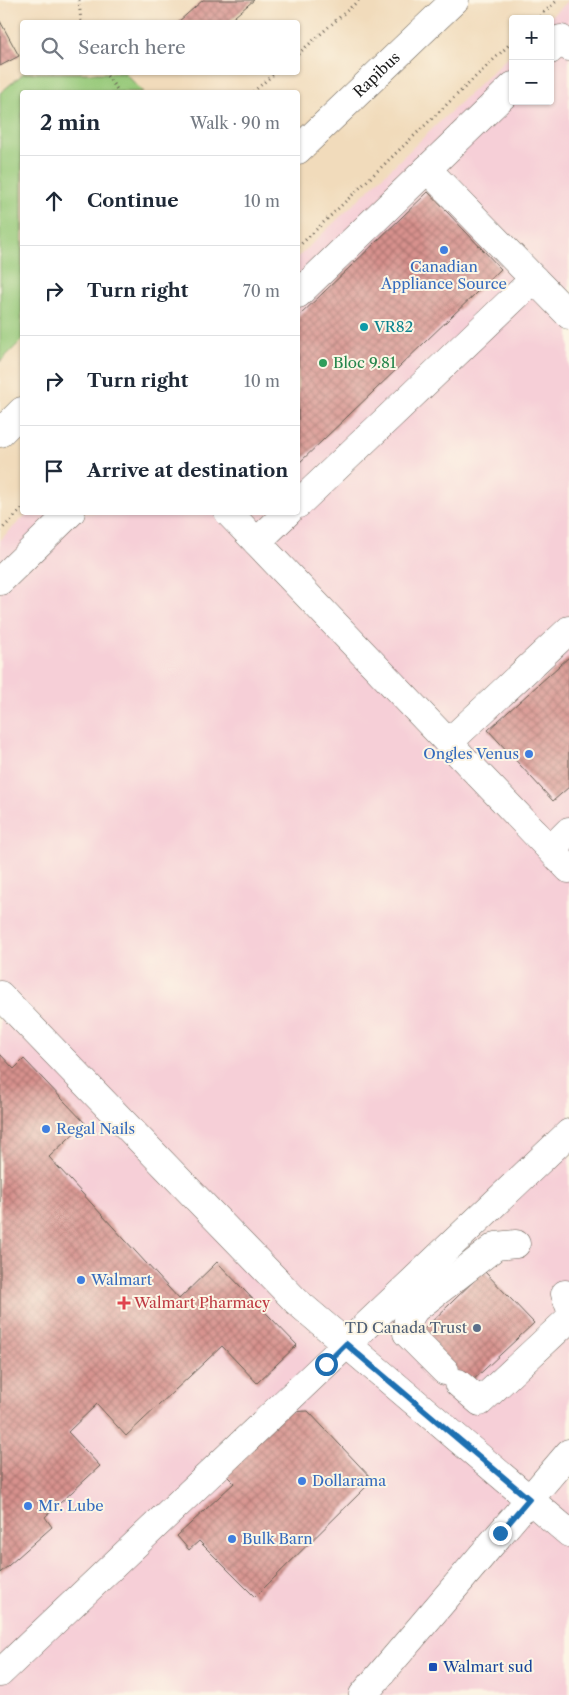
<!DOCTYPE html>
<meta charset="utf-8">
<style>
:root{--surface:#fff;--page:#f2f2f3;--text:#1f2937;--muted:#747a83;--line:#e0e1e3}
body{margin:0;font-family:"Libre Caslon Text",serif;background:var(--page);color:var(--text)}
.controls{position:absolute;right:15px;top:15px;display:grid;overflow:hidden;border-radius:5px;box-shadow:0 1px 4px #0004}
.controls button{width:45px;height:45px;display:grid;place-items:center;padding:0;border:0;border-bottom:1px solid var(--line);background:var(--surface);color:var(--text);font:25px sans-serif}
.stop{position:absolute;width:15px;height:15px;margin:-11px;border:4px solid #1f6fb2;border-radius:50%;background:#fff}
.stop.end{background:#1f6fb2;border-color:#fff;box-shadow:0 1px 5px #0008}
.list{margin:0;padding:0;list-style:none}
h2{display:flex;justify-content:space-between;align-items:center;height:65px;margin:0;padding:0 20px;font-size:21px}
h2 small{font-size:16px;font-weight:400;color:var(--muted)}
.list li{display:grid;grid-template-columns:32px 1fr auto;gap:15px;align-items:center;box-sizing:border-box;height:90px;padding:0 20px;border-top:1px solid var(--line)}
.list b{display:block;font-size:19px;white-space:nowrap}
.list em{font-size:16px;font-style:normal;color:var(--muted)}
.icon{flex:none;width:28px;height:28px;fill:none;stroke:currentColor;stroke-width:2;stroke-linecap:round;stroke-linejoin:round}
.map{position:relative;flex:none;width:569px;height:1695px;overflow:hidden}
.search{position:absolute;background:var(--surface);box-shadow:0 1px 4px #0004;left:20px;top:20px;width:280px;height:55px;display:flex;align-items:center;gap:12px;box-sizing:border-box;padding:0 18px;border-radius:5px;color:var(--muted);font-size:19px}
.panel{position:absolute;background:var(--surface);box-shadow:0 1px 4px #0004;left:20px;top:90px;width:280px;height:425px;border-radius:5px}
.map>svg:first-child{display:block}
</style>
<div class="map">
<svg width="569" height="1695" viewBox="0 0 569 1695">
<defs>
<pattern id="building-cross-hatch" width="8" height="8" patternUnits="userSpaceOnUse" patternTransform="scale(1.25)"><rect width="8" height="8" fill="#d7918d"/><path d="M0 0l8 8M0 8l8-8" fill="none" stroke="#ae7672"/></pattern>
</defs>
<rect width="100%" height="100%" fill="#fcf5e5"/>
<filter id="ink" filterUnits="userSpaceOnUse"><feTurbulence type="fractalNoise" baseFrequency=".02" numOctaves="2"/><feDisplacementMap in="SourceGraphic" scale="10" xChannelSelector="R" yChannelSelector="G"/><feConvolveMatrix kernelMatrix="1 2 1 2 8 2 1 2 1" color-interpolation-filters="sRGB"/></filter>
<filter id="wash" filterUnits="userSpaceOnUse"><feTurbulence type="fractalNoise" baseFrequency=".0096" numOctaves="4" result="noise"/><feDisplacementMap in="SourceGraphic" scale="20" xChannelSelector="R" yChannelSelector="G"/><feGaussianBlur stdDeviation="1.12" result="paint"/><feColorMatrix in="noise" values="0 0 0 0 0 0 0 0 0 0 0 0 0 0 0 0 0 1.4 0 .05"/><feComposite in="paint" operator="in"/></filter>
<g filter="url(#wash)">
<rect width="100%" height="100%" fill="#f1dbbb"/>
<path fill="#f6cfd7" d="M 569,0 L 569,1695 L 0,1695 L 0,540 L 28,513 L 298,512 L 298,257 L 513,52 L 513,101 L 550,101 L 550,19 L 548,19 Z"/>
<path fill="#96c979" stroke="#59724a" d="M 24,73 L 125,73 L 143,92 L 22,92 L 22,340 L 0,362 L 0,93 Z"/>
<g id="blocks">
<path fill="url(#building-cross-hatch)" d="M 203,0 L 254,0 L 228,22 L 178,22 Z
M 0,21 L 19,56 L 0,66 Z
M 428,192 L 501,269 L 298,464 L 298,317 Z
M 569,657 L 569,787 L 553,801 L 488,730 Z
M 0,1054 L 14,1069 L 24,1059 L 85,1123 L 49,1157 L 179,1299 L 217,1262 L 297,1345 L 257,1383 L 222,1346 L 126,1436 L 97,1404 L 68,1432 L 100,1466 L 45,1517 L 52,1527 L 0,1573 Z
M 484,1271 L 534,1323 L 469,1384 L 421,1332 Z
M 308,1411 L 373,1480 L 255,1597 L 199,1541 L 189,1550 L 177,1536 L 234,1483 L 223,1472 L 286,1412 Z"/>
</g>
</g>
<g filter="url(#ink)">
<use href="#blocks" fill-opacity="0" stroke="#675f54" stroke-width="1"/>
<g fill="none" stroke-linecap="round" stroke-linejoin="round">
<g stroke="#675f54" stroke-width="29">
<g id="minor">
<path d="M 550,50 L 561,39 L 569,47"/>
<path id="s1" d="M 298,150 L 455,0"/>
<path d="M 427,169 L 569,315"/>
<path d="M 298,294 L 513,86"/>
<path d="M 0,433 L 22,411"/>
<path d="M 298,504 L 534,279"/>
<path d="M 228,512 L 569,869"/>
<path d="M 257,542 L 288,512"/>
<path d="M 0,581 L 71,512"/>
<path d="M 448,743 L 569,630"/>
<path d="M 551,849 L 569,831"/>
<path d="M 0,995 L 296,1301 L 569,1533"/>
<path d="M 565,1294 L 569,1305"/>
<path d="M 445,1371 L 407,1333 L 408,1320 L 415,1309 L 496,1246 L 516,1244"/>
<path d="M 458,1383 L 480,1402 L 569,1319"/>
<path d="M 0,1673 L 569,1133"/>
<path d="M 363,1695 L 569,1453"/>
</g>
</g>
<path stroke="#675f54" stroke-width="3" stroke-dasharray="1 4" stroke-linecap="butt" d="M 79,0 L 81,22
M 536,19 L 558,0
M 298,54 L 359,0
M 104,72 L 119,92
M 253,92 L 276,72
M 298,247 L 513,41
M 0,531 L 22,509"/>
<use href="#minor" stroke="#fff" stroke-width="28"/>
</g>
</g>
<g fill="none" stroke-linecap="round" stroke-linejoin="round" filter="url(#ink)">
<path stroke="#1f6fb2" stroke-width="6" d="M 326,1364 L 346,1344 L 529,1499 L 500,1533"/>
</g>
<g fill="#3f7fe0" stroke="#fcf5e5" stroke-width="2">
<circle cx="444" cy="250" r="5"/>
<circle cx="529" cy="754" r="5"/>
<circle cx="46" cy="1129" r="5"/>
<circle cx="81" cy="1280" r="5"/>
<circle cx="302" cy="1481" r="5"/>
<circle cx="28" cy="1506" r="5"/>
<circle cx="232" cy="1539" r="5"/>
</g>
<circle fill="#0f9aa8" stroke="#fcf5e5" stroke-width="2" cx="364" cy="327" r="5"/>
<circle fill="#2e9e5b" stroke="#fcf5e5" stroke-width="2" cx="323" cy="363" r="5"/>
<path fill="#e0444e" stroke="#fcf5e5" stroke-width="2" d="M121.5 1295.5h5v5h5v5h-5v5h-5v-5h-5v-5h5z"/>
<circle fill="#5c6f8a" stroke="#fcf5e5" stroke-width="2" cx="477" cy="1328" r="5"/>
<rect fill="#1a4fb4" stroke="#fcf5e5" stroke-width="2" x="428" y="1662" width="10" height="10" rx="2.5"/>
<g text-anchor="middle" stroke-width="4" stroke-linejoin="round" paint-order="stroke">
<g font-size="15" fill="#1c1c1c" stroke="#fcf5e5">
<text dy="5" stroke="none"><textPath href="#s1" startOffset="109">Rapibus</textPath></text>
</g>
<g font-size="15" fill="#366cbe" stroke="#fcf5e5" text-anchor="start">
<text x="444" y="272" text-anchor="middle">Canadian<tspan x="444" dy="17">Appliance Source</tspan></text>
<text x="519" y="759" text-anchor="end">Ongles Venus</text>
<text x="56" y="1134">Regal Nails</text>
<text x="91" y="1285">Walmart</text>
<text x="312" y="1486">Dollarama</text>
<text x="38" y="1511">Mr. Lube</text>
<text x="242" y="1544">Bulk Barn</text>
</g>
<g font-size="15" fill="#0d838f" stroke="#fcf5e5" text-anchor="start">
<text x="374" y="332">VR82</text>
</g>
<g font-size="15" fill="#27864d" stroke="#fcf5e5" text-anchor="start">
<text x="333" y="368">Bloc 9.81</text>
</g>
<g font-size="15" fill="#be3a42" stroke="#fcf5e5" text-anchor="start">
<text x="134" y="1308">Walmart Pharmacy</text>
</g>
<g font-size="15" fill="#4e5e75" stroke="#fcf5e5" text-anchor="end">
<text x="467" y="1333">TD Canada Trust</text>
</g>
<g font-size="15" fill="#164399" stroke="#fcf5e5" text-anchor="start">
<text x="443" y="1672">Walmart sud</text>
</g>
</g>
</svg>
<div class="controls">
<button>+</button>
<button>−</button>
</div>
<div class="stop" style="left:326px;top:1364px"></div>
<div class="stop end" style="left:500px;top:1533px"></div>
<div class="search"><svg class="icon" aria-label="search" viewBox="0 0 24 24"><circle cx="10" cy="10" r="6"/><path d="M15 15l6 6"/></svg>Search here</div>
<section class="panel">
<h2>2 min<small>Walk · 90 m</small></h2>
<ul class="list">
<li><svg class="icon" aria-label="ahead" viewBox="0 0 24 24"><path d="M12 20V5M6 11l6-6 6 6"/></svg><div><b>Continue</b></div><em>10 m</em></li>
<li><svg class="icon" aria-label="right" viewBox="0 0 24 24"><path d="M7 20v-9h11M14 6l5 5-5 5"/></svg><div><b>Turn right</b></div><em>70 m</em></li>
<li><svg class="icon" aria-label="right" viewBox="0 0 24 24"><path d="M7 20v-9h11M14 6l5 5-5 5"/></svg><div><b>Turn right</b></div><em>10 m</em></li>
<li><svg class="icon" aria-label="arrive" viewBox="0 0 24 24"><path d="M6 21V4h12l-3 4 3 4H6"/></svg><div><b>Arrive at destination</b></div></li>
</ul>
</section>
</div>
